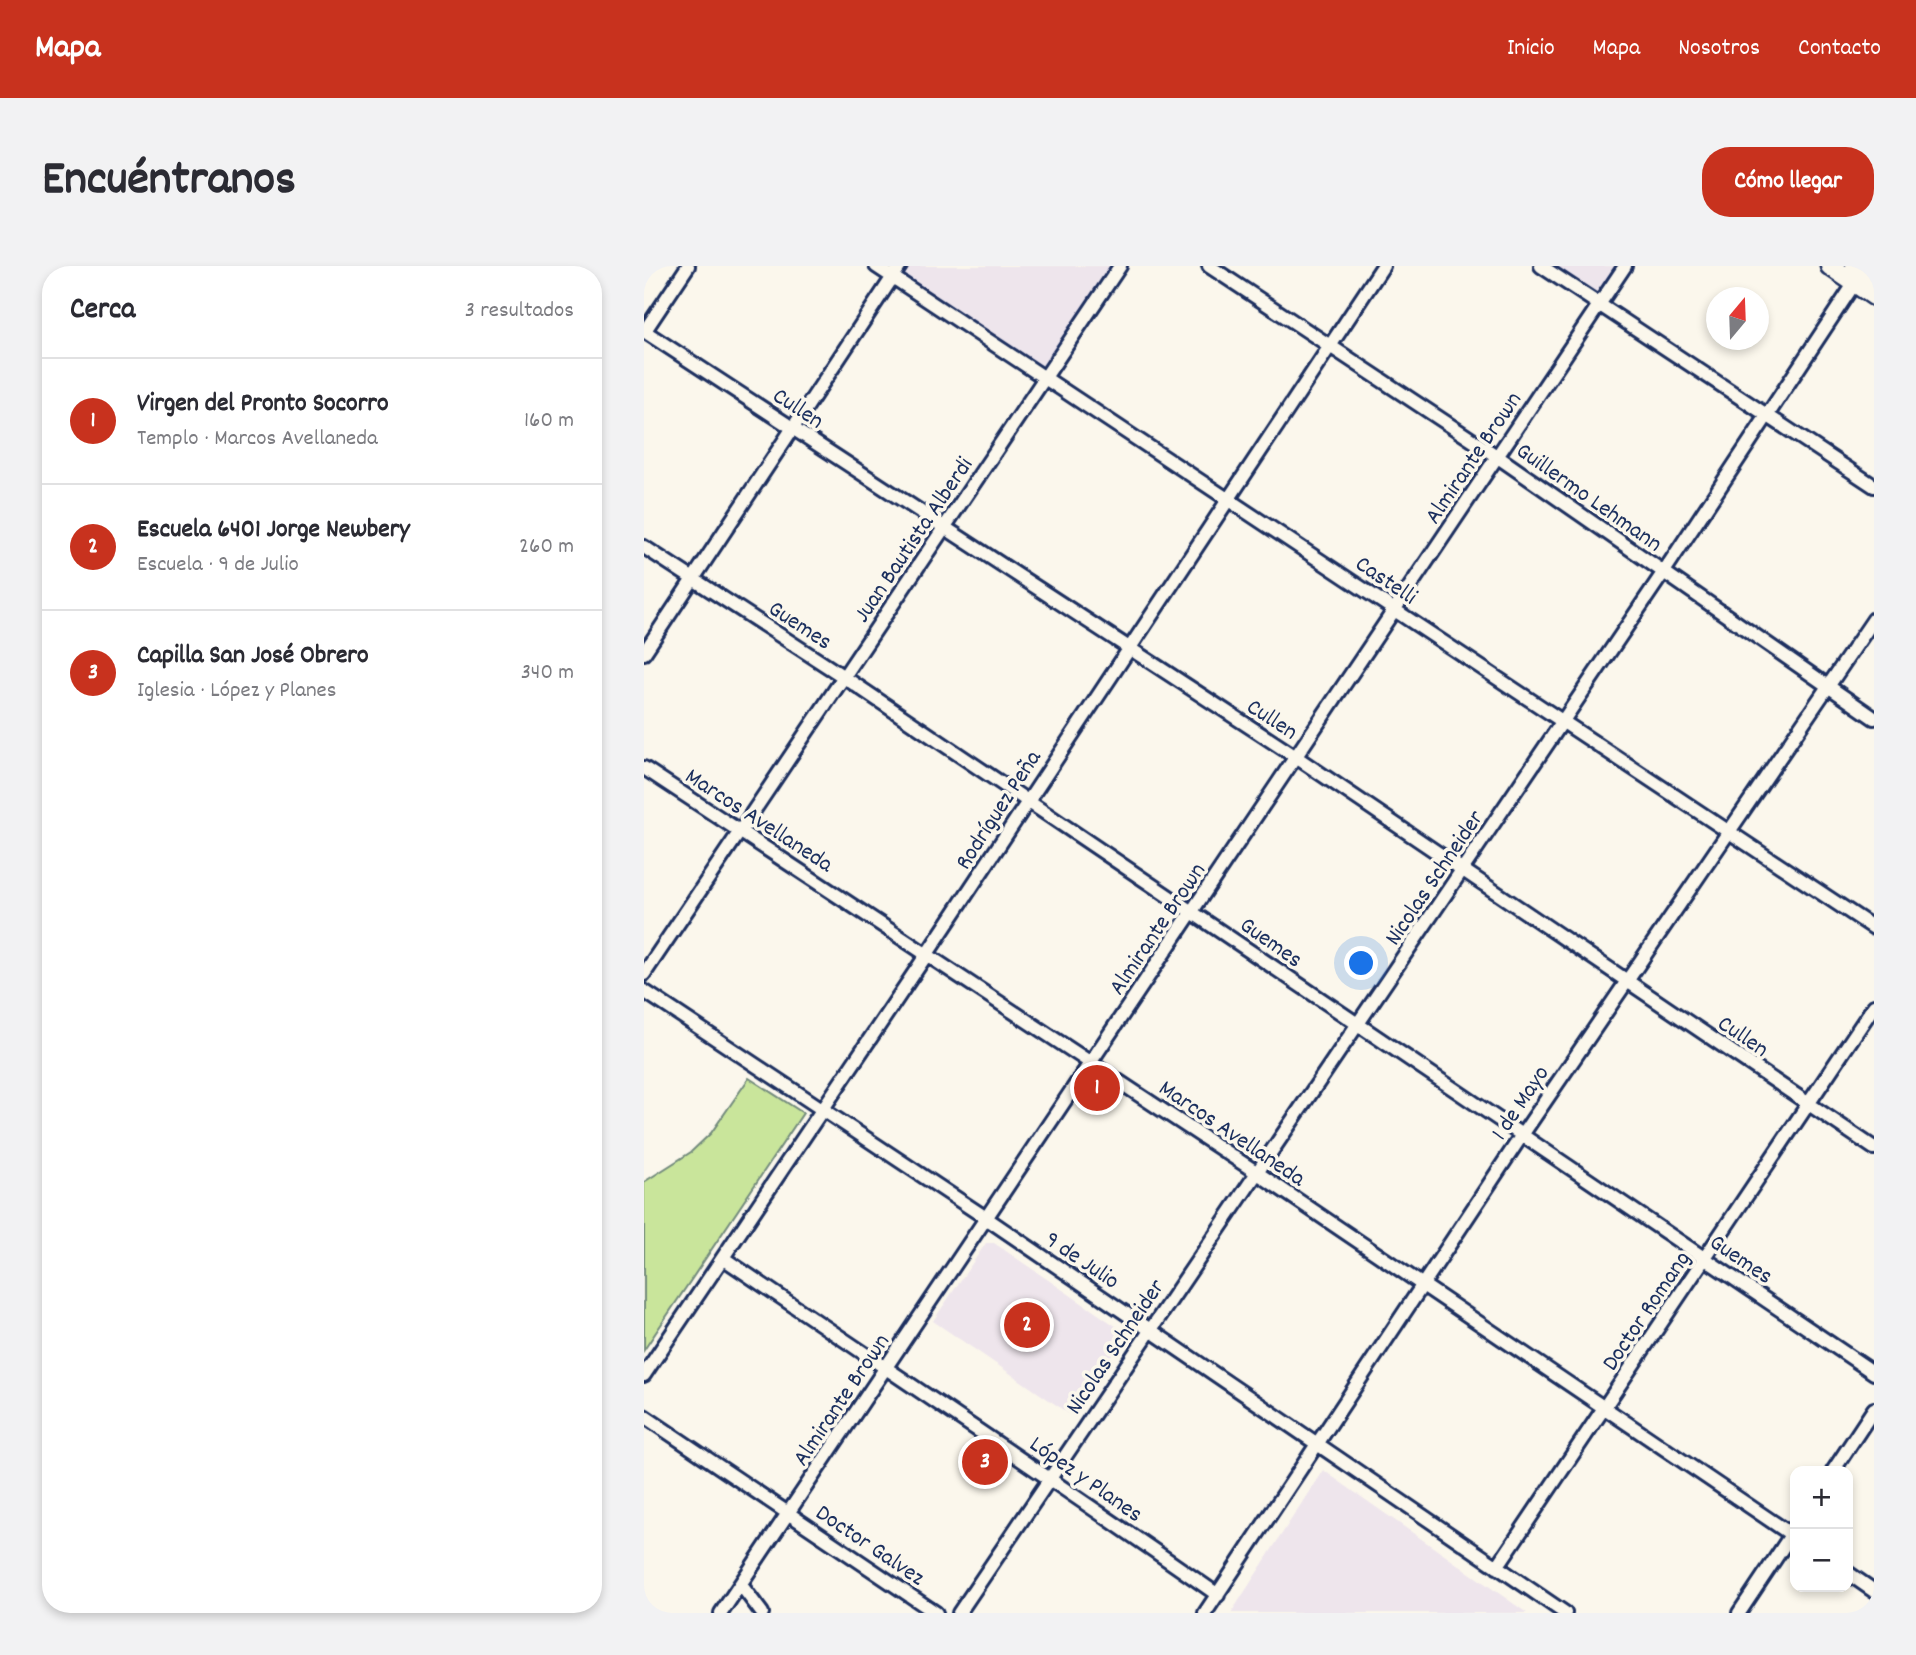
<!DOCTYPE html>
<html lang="es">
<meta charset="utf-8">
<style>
:root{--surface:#fff;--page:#f2f2f3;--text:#2b2b33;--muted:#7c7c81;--line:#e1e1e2;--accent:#c8321e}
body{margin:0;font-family:Dekko,sans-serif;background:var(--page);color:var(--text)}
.controls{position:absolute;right:21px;bottom:21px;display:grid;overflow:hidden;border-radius:14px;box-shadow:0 4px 10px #0003}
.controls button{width:63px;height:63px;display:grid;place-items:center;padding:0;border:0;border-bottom:2px solid var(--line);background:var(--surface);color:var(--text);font:35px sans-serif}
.compass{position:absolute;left:1062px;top:21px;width:63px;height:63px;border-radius:50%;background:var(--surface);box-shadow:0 4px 10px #0003;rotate:19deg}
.you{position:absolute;left:718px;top:698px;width:24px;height:24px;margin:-18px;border:5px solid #fff;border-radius:50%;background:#1a73e8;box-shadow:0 0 0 10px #1a73e833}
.badge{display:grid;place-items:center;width:46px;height:46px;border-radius:50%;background:var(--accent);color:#fff;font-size:23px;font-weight:700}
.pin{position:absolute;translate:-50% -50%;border:4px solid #fff;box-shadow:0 2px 7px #0006}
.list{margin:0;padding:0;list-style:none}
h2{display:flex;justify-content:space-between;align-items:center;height:91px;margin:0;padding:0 28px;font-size:30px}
h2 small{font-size:23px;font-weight:400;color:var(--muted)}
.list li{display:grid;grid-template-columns:46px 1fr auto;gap:21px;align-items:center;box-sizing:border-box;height:126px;padding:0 28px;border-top:2px solid var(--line)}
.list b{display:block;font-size:26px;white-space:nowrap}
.list p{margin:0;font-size:23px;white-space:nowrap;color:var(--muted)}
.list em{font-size:23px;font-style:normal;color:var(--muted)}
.map{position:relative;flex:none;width:1230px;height:1347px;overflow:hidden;border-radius:28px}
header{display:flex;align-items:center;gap:42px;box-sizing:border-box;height:98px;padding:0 35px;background:var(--accent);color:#fff}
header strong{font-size:33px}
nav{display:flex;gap:38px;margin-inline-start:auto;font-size:24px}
.intro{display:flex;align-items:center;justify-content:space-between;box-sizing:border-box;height:168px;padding:0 42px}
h1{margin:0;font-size:49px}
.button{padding:18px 32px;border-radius:28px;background:var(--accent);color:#fff;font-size:24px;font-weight:700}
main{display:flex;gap:42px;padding:0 42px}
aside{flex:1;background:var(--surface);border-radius:28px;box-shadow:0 4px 10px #0003}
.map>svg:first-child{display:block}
</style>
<header>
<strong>Mapa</strong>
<nav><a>Inicio</a><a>Mapa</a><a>Nosotros</a><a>Contacto</a></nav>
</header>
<div class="intro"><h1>Encuéntranos</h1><a class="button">Cómo llegar</a></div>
<main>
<aside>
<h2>Cerca<small>3 resultados</small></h2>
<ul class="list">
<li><span class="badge">1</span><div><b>Virgen del Pronto Socorro</b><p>Templo · Marcos Avellaneda</p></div><em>160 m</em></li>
<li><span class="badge">2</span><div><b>Escuela 6401 Jorge Newbery</b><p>Escuela · 9 de Julio</p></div><em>260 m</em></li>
<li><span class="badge">3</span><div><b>Capilla San José Obrero</b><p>Iglesia · López y Planes</p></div><em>340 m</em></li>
</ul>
</aside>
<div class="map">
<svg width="1230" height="1347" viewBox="0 0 1230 1347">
<rect width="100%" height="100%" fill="#fbf7ec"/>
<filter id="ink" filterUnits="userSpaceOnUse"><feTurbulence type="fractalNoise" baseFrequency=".0143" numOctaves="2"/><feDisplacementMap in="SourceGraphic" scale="14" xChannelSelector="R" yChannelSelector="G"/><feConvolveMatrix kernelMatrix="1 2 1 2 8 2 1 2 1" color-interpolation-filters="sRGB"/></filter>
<g filter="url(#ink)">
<path fill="#eee5ec" d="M 233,0 L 476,0 L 401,112 Z
M 897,0 L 981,0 L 956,38 Z
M 342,977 L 350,977 L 476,1063 L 479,1073 L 427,1149 L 289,1055 Z
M 679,1204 L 883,1347 L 587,1347 Z"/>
<path fill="#c9e59b" stroke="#728a7c" stroke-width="2" d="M 105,812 L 159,847 L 0,1084 L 0,916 L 47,886 L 67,867 Z"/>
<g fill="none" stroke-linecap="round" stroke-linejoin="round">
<g stroke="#1b2f5e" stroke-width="18">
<path id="street" d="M 232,0 L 1230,662
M 565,0 L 854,191 L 1230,452
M 897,0 L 1230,220
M 0,65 L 652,491 L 1230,882
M 0,66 L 44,0
M 0,281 L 200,411 L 1230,1107
M 0,387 L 256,0
M 0,502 L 612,906 L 1151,1271
M 0,708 L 476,0
M 0,725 L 342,952 L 921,1347
M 79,992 C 244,1104 410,1214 574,1329
M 0,1109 L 283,688 L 739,0
M 0,1150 L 292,1347
M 1189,1205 L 1230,1143
M 853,1301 L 1230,740
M 1204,1307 L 1230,1325
M 97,1319 L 118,1347
M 77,1347 L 981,0
M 315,1347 L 1019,307 L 1214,12
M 561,1347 L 878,869 L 1230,353
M 1095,1347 L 1151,1263"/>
</g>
<g stroke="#1b2f5e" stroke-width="23">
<path id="secondary" d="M 1186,0 L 1230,30
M 1211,0 L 1230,13"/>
</g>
<use href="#street" stroke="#fbf7ec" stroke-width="12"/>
<use href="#secondary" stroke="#fbf7ec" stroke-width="18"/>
</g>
</g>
<g text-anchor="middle" stroke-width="7" stroke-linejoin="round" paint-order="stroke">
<g font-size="24" fill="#1b2f5e" stroke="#fbf7ec">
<text transform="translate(155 141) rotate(33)" y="8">Cullen</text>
<text transform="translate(828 191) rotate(-56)" y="8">Almirante Brown</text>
<text transform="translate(946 230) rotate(35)" y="8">Guillermo Lehmann</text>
<text transform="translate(268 273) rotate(-56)" y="8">Juan Bautista Alberdi</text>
<text transform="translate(743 313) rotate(34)" y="8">Castelli</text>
<text transform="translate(157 358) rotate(33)" y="8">Guemes</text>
<text transform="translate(629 452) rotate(33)" y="8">Cullen</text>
<text transform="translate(353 543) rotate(-57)" y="8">Rodríguez Peña</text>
<text transform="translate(116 553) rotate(33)" y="8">Marcos Avellaneda</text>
<text transform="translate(789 611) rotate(-56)" y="8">Nicolas Schneider</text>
<text transform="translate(512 662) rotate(-56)" y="8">Almirante Brown</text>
<text transform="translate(628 675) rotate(35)" y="8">Guemes</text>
<text transform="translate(1100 769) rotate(34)" y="8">Cullen</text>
<text transform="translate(875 836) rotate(-56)" y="8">1 de Mayo</text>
<text transform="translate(589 866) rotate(34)" y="8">Marcos Avellaneda</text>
<text transform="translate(1098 992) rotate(34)" y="8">Guemes</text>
<text transform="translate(439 993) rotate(34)" y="8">9 de Julio</text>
<text transform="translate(1001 1044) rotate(-56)" y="8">Doctor Romang</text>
<text transform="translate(470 1080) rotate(-56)" y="8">Nicolas Schneider</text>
<text transform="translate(196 1133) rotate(-56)" y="8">Almirante Brown</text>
<text transform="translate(443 1212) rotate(35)" y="8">López y Planes</text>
<text transform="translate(227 1278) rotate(34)" y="8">Doctor Galvez</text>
</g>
</g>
</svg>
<div class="controls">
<button>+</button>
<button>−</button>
</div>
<svg class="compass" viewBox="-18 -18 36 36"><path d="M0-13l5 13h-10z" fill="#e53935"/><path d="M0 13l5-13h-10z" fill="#7c7c81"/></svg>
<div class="you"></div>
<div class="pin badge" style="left:453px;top:822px">1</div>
<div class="pin badge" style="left:383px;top:1059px">2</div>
<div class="pin badge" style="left:341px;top:1196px">3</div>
</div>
</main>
